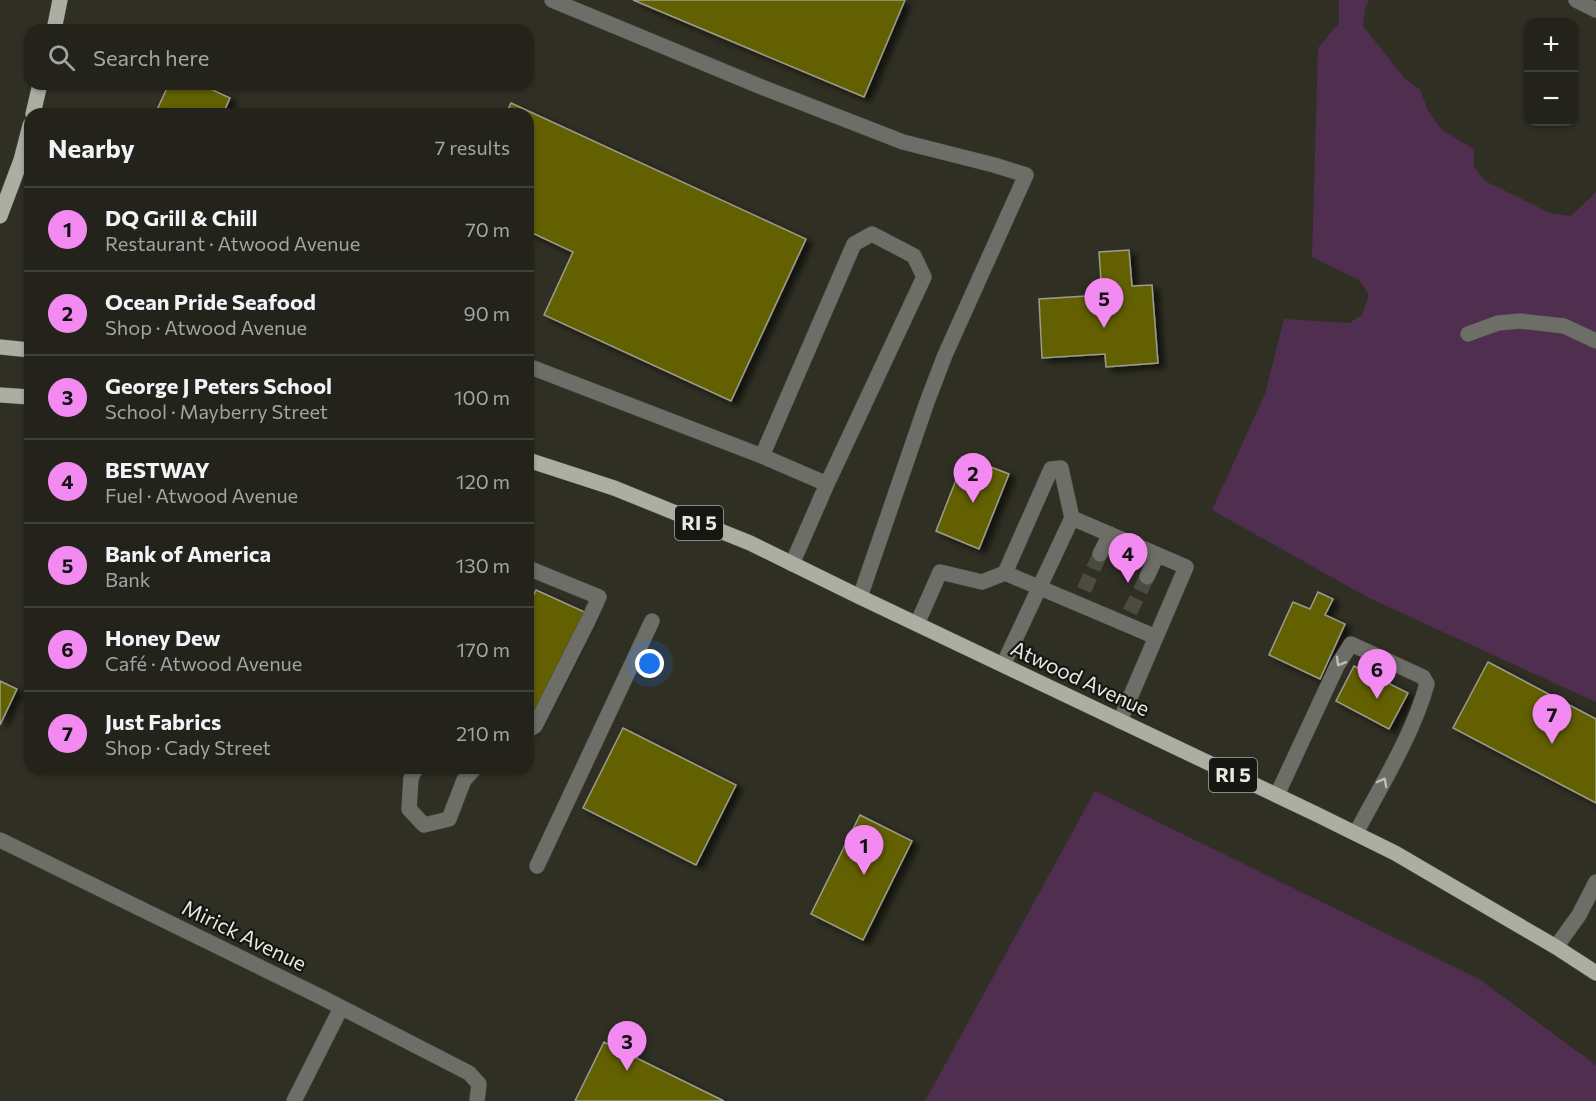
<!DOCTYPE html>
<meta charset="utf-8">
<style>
:root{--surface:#23231b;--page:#2b2b24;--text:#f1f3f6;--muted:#a3a4a3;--line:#40403a;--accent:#f28af2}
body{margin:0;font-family:Commissioner,sans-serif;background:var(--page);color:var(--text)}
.controls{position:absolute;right:18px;top:18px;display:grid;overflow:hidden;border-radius:12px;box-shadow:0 2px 4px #0004}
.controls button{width:54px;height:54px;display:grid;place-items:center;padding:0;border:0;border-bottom:2px solid var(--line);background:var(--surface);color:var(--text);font:30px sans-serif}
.you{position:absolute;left:650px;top:664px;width:21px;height:21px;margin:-15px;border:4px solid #fff;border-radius:50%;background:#1a73e8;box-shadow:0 0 0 9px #1a73e833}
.badge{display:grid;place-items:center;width:39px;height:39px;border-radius:50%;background:var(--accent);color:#111;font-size:20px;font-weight:700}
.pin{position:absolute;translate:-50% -50px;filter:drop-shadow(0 2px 3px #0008)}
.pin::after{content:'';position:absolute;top:32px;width:21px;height:18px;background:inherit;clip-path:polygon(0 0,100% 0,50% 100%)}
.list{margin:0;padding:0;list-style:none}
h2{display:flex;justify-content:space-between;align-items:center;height:78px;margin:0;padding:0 24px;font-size:26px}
h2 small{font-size:20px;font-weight:400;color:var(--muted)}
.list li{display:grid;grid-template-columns:39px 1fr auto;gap:18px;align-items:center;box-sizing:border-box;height:84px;padding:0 24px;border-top:2px solid var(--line)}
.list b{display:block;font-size:22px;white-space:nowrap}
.list p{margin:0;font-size:20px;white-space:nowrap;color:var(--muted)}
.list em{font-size:20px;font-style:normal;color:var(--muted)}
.icon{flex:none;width:33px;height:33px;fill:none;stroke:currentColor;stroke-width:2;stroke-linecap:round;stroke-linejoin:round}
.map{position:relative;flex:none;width:1596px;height:1101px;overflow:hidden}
.search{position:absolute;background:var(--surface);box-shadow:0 2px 4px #0004;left:24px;top:24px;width:510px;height:66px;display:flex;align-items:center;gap:15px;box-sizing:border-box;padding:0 21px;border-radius:18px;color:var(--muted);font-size:22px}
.panel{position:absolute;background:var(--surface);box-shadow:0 2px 4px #0004;left:24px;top:108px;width:510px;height:666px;border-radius:18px}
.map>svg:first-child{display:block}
</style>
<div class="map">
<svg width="1596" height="1101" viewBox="0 0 1596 1101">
<defs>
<filter id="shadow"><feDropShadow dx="6" dy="4" stdDeviation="3" flood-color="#0009"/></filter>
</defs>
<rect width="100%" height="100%" fill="#2f2f24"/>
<path fill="#4f2e4f" d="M 1339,0 L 1369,0 L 1365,9 L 1363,26 L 1405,79 L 1420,89 L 1428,111 L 1442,130 L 1474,149 L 1474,167 L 1485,181 L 1550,213 L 1571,216 L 1596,192 L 1596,702 L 1369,598 L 1212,510 L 1265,394 L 1284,319 L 1349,323 L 1362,315 L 1369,295 L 1359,280 L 1312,257 L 1318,48 L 1339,23 Z
M 1095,791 L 1479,979 L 1596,1065 L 1596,1101 L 925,1101 Z"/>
<path fill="#626102" stroke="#9c9c8e" stroke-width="1.5" filter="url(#shadow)" d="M 633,0 L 905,0 L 864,97 Z
M 169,84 L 200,84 L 230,98 L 223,114 L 155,114 Z
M 511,103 L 806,239 L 731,401 L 544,315 L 573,252 L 528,231 L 528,114 L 506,114 Z
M 1129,250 L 1132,286 L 1152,285 L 1158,363 L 1106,367 L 1105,354 L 1042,358 L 1039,299 L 1102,295 L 1099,252 Z
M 965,457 L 1009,474 L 979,549 L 936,531 Z
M 536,590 L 589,614 L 528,731 L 528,607 Z
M 1318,592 L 1333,599 L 1325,615 L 1345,624 L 1320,679 L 1269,655 L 1293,602 L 1310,609 Z
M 1488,662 L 1596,719 L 1596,803 L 1453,728 Z
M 1354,666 L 1408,693 L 1389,729 L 1336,701 Z
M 0,681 L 17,689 L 0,725 Z
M 623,728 L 736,785 L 696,865 L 583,808 Z
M 860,815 L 912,841 L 863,940 L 811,914 Z
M 604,1042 L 724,1101 L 575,1101 Z"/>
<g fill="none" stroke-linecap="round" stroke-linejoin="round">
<path stroke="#4b4b40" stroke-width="15" stroke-dasharray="15 8" stroke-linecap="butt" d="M 1084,590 L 1100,554
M 1130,612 L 1147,577"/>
<g stroke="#4d4d42" stroke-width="16">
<path id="minor" d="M 552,0 L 764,88 L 903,142 L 994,165 L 1026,175 L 945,355 L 927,402 L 860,597
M 1576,0 L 1596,10
M 1468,334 L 1498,323 L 1520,321 L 1564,326 L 1596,341
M 528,366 L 762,456 L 827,484 L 924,277 L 914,256 L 872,234 L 854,244 L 762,456
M 1100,554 L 1110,534
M 792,564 L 827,484
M 528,568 L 599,597 L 588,621 L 535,726 L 528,730
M 1005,573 L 1051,469 L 1061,468 L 1072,518
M 1147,577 L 1157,555
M 917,624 L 940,572 L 982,582 L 1005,573 L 1156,637
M 1003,665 L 1072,518 L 1186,567 L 1120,721
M 416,768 L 411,778 L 409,809 L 424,825 L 449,819 L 464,780 L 475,768
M 1277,795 L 1337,666 L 1351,644 L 1423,677 L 1427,684 C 1412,737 1381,785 1356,833
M 0,840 L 321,997 L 469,1073 L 479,1084 L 477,1101
M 537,866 L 652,621
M 1556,947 L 1579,915 L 1596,882
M 294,1101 L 341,1008"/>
</g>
<g stroke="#4d4d42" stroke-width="16">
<path id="major" d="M 54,30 L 60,0
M 33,114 L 40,84
M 0,216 L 21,160 L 30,125
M 0,347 L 30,350
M 0,395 L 30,397
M 528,460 L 614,488 L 750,543 L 860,597 L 1316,814 L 1395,853 L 1556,947 L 1596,973"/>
</g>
<use href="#minor" stroke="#6e6e68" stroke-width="15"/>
<use href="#major" stroke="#adaea2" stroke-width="15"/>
</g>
<defs><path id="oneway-chevron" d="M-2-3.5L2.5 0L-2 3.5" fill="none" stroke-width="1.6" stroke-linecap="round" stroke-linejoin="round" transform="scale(1.5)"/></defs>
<g stroke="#bebeb7">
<use href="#oneway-chevron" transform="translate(1340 662) rotate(120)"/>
<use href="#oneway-chevron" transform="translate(1383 782) rotate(-62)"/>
</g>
<g text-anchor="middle" stroke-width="4.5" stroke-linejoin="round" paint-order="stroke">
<g fill="#161712" stroke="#aaaaa4" stroke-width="1.5">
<rect x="675" y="506" width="48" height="34" rx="4.5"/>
<rect x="1209" y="758" width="48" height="34" rx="4.5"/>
</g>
<g font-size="20" font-weight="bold" fill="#e9e9e2">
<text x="699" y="530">RI 5</text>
<text x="1233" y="782">RI 5</text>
</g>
<g font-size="21" fill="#e9e9e2" stroke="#161712">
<text transform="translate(1080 679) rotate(25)" y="7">Atwood Avenue</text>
<text transform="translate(244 936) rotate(26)" y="7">Mirick Avenue</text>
</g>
</g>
</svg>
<div class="controls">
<button>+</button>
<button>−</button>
</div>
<div class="you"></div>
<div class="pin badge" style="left:864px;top:875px">1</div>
<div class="pin badge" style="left:973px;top:503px">2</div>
<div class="pin badge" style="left:627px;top:1071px">3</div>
<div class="pin badge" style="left:1128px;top:583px">4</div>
<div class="pin badge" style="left:1104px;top:328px">5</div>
<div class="pin badge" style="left:1377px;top:699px">6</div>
<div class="pin badge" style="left:1552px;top:744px">7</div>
<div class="search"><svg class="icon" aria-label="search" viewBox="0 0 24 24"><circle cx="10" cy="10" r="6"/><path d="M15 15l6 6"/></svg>Search here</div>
<section class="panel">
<h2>Nearby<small>7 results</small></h2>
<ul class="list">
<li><span class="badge">1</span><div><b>DQ Grill &amp; Chill</b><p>Restaurant · Atwood Avenue</p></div><em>70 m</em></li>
<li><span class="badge">2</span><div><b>Ocean Pride Seafood</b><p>Shop · Atwood Avenue</p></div><em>90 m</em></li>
<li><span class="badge">3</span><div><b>George J Peters School</b><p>School · Mayberry Street</p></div><em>100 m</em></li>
<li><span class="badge">4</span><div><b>BESTWAY</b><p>Fuel · Atwood Avenue</p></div><em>120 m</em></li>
<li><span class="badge">5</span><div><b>Bank of America</b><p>Bank</p></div><em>130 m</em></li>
<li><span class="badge">6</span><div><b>Honey Dew</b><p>Café · Atwood Avenue</p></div><em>170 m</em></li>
<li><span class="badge">7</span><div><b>Just Fabrics</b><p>Shop · Cady Street</p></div><em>210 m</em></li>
</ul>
</section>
</div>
